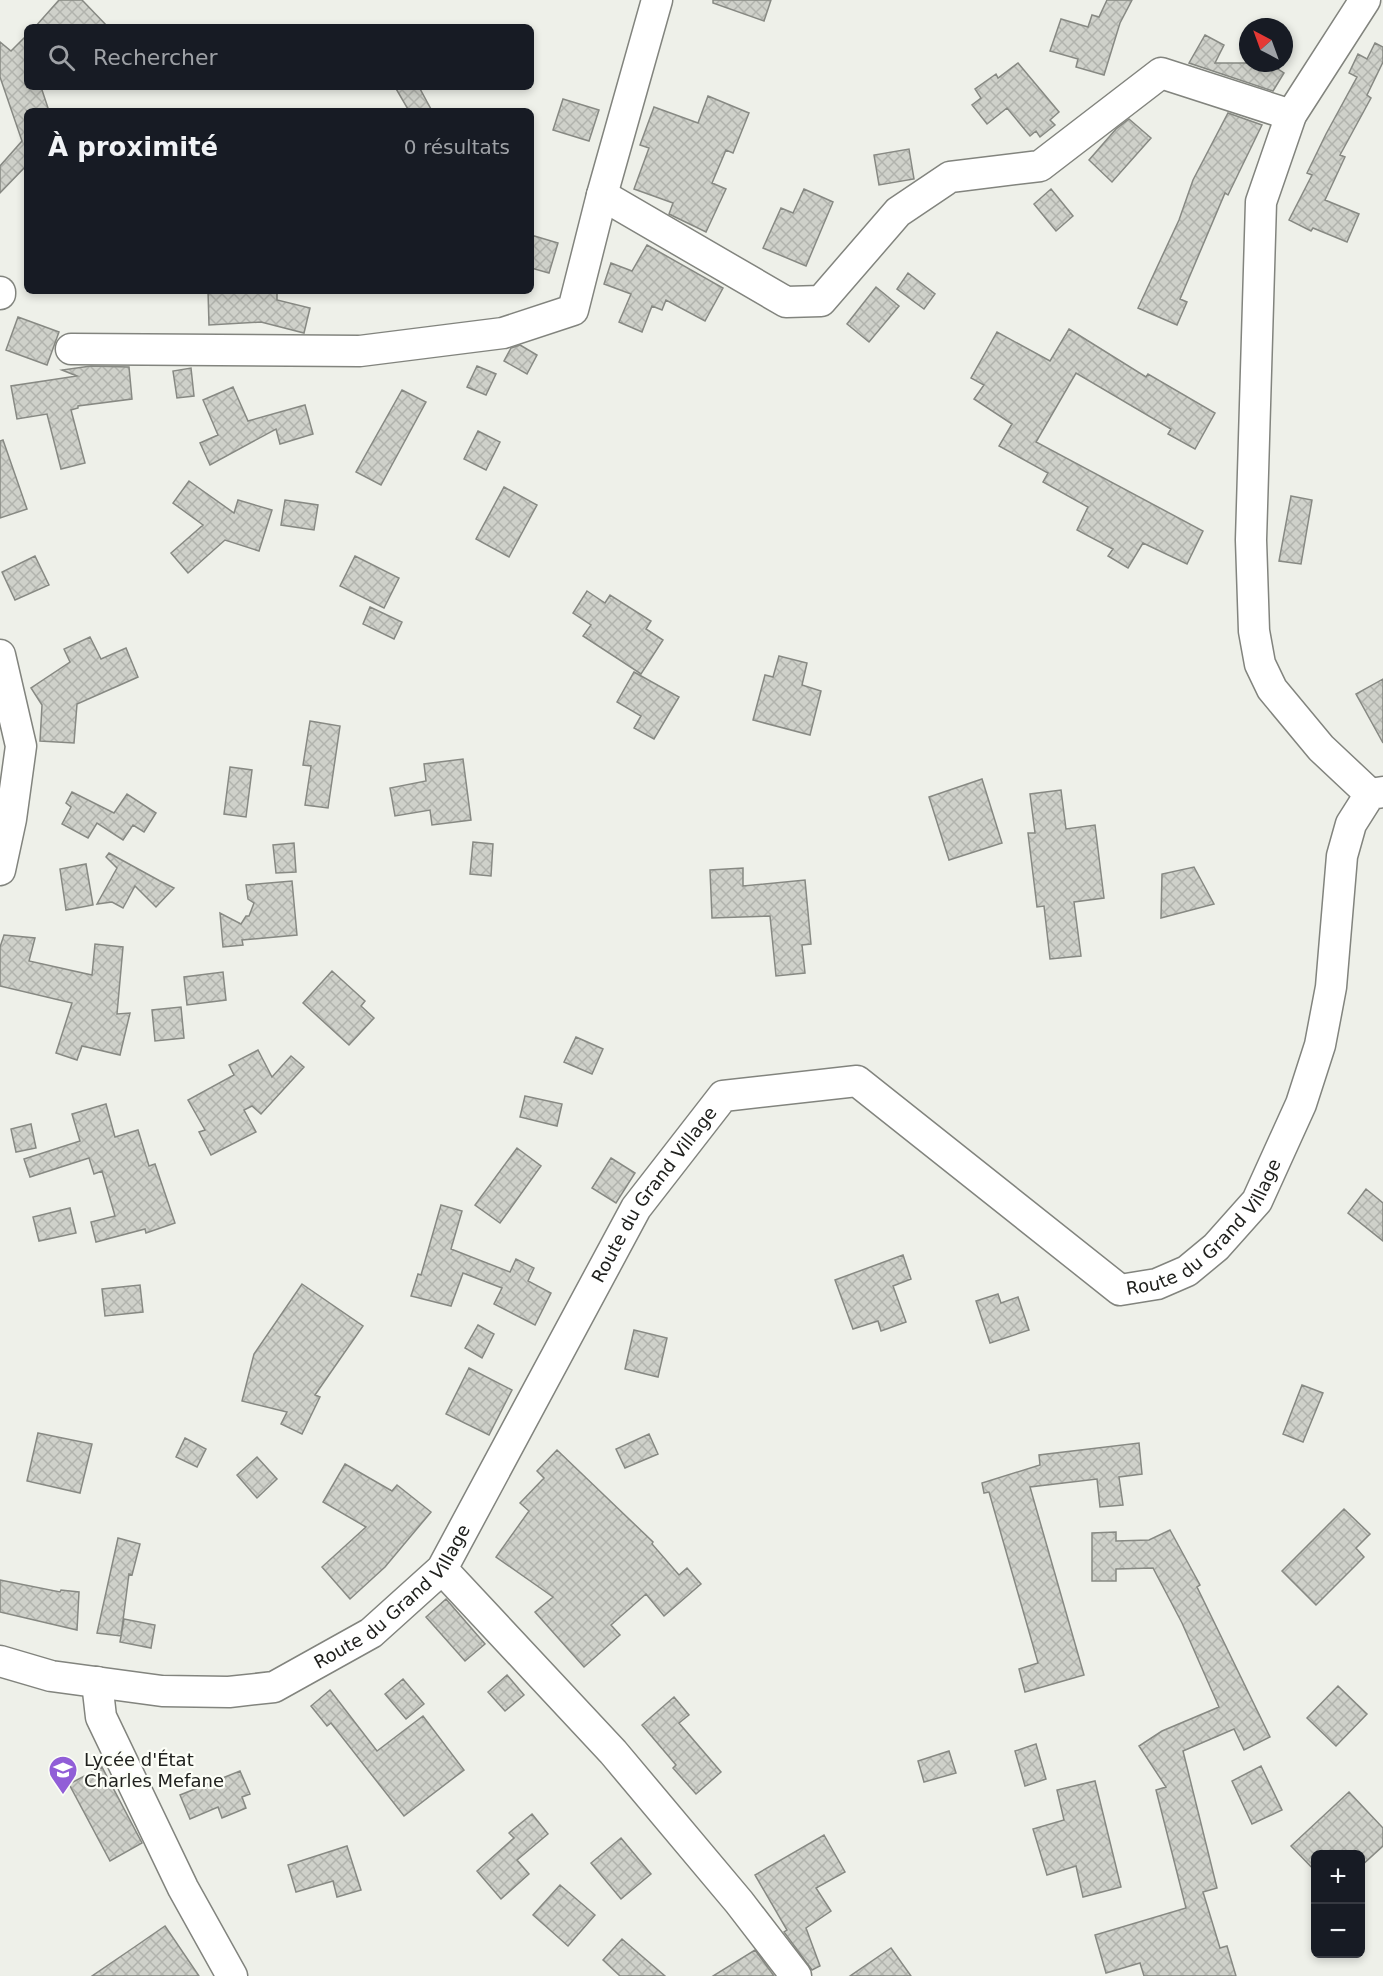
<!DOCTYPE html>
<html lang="fr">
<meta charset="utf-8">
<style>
:root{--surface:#171b24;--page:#242831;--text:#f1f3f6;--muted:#9ea1a6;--line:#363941}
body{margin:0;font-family:"DejaVu Sans",sans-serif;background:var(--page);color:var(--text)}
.controls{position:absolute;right:18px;bottom:18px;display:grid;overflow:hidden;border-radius:9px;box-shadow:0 3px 9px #0003}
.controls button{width:54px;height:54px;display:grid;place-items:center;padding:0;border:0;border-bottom:2px solid var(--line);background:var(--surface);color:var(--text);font:30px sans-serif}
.compass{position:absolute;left:1239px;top:18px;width:54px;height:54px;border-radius:50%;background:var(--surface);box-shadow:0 3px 9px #0003;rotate:319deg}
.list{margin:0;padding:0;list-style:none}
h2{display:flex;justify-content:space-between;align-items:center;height:78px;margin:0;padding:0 24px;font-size:26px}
h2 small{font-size:20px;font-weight:400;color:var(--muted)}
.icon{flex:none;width:33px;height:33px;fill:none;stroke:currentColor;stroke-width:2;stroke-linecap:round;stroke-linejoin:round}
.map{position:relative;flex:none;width:1383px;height:1976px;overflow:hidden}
.search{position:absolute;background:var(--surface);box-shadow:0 3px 9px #0003;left:24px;top:24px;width:510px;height:66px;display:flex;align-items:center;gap:15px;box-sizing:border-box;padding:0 21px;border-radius:9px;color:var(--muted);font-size:22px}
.panel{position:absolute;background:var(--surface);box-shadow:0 3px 9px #0003;left:24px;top:108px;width:510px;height:186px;border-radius:9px}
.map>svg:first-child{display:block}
</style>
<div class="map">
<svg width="1383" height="1976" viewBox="0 0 1383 1976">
<defs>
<pattern id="building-cross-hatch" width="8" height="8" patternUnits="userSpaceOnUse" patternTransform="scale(1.5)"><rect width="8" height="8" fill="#cfd1ca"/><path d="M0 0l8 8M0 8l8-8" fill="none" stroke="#b1b3ad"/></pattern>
</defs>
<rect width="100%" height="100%" fill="#eef0e9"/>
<path fill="url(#building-cross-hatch)" stroke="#878983" stroke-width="1.5" d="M 59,0 L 82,0 L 108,27 L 35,27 Z
M 713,0 L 771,0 L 764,21 L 713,3 Z
M 1107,0 L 1132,0 L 1120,23 L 1104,75 L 1076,67 L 1078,59 L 1050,51 L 1061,19 L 1088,27 L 1092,15 L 1099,17 Z
M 27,35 L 27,87 L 41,87 L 49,111 L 27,111 L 27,165 L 0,193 L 0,166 L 22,141 L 0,77 L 0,42 L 11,51 Z
M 1205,35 L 1224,45 L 1215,63 L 1281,63 L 1278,69 L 1284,73 L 1273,91 L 1189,63 Z
M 1375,43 L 1383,47 L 1383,62 L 1367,95 L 1371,98 L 1340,155 L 1345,157 L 1325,200 L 1359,214 L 1347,242 L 1313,228 L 1311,231 L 1289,220 L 1312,175 L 1307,173 L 1326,134 L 1357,77 L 1349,73 L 1358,54 L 1367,59 Z
M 1018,63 L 1059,112 L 1050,120 L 1055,125 L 1040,137 L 1036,131 L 1030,136 L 1007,108 L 987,124 L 972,105 L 981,98 L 975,89 L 996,74 L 998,78 Z
M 395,87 L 419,87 L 432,111 L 409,111 Z
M 708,96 L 749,113 L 733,153 L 726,150 L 712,183 L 726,189 L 706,232 L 669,214 L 673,203 L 634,189 L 649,148 L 640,145 L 654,107 L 698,123 Z
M 563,99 L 599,110 L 589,141 L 553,130 Z
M 1228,113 L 1262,125 L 1228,195 L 1225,193 L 1180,299 L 1187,302 L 1177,325 L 1138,308 L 1179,220 L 1193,180 Z
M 1129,119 L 1151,138 L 1112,182 L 1089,160 L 1116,129 Z
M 909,149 L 914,179 L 879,185 L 874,155 Z
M 804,189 L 833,202 L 806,266 L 763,248 L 781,208 L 793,213 Z
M 1051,189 L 1073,216 L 1056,231 L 1034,204 Z
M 531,235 L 558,243 L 549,273 L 531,268 Z
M 647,245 L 723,288 L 705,321 L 666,300 L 662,310 L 652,306 L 642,332 L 619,322 L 631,294 L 604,284 L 611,263 L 632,271 Z
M 908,273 L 935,294 L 924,309 L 897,289 Z
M 876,287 L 899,306 L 869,342 L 847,324 Z
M 208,291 L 277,291 L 277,300 L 310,308 L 304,333 L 261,322 L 209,325 Z
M 18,317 L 59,332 L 47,365 L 6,350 Z
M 1069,329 L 1146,377 L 1148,374 L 1215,413 L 1195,449 L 1168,434 L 1171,429 L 1076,373 L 1036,442 L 1203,531 L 1187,564 L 1143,543 L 1128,568 L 1108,556 L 1113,549 L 1077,530 L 1088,507 L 1043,482 L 1048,473 L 999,446 L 1012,424 L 974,399 L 984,385 L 971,378 L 997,332 L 1050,361 Z
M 520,345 L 537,355 L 527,374 L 504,361 L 511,348 Z
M 91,366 L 129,367 L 132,399 L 78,406 L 78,408 L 71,410 L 85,463 L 61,469 L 47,414 L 17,419 L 11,386 L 77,376 L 62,370 Z
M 477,366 L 496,374 L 486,395 L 467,387 Z
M 191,368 L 194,396 L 177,398 L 173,371 Z
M 233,387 L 248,421 L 305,405 L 313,434 L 280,444 L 276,429 L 210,465 L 200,443 L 218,435 L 203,400 Z
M 402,390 L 426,402 L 381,485 L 356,472 Z
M 478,431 L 500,442 L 486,470 L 464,459 Z
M 3,440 L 27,509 L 0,518 L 0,441 Z
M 189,481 L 234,513 L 238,500 L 272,510 L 259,551 L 225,540 L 188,573 L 171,553 L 203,525 L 173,503 Z
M 504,487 L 537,505 L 509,557 L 476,539 Z
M 1291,496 L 1312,500 L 1301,564 L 1279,561 Z
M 285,500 L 318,505 L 314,530 L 281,525 Z
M 35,556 L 49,585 L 15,600 L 2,572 Z
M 355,556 L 399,578 L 384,608 L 340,586 Z
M 587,591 L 605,603 L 610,595 L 651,621 L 646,629 L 663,640 L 641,674 L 583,636 L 591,625 L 573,613 Z
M 370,607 L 402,622 L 394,639 L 363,624 Z
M 90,637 L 101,659 L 126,648 L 138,677 L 77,704 L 74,743 L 40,741 L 42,705 L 31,688 L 70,662 L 64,649 Z
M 779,656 L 807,663 L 802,685 L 821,691 L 810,735 L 753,720 L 765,675 L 773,677 Z
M 634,672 L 679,697 L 654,739 L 634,728 L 641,716 L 617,702 Z
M 1383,679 L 1383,743 L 1356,694 Z
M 310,721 L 340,726 L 328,808 L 305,805 L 311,766 L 303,765 Z
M 463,759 L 471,820 L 432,825 L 430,810 L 395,816 L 390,788 L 426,781 L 424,764 Z
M 230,767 L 252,770 L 246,817 L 224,814 Z
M 982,779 L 1002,843 L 949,860 L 929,797 Z
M 1061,790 L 1066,829 L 1095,825 L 1104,898 L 1074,902 L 1081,956 L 1050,959 L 1044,906 L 1037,907 L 1028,833 L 1035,833 L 1030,794 Z
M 72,792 L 114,813 L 127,794 L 156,813 L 144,832 L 133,825 L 123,840 L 97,823 L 88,838 L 62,824 L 71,807 L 66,803 Z
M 473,842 L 493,844 L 491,876 L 470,874 Z
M 294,843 L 296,872 L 276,873 L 273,845 Z
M 109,853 L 160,881 L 174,888 L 156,907 L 135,886 L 123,908 L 112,902 L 97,904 L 117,868 L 106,857 Z
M 86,864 L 93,905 L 66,910 L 60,869 Z
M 1194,867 L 1214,904 L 1161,918 L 1162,874 Z
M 743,868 L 743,886 L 805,880 L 811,944 L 802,945 L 805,973 L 776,976 L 770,916 L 712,918 L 710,870 Z
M 292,881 L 297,935 L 242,940 L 243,945 L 223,947 L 220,913 L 241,924 L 246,916 L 249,916 L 254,903 L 248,899 L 246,885 Z
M 4,935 L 35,938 L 29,961 L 92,975 L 95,944 L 123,947 L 117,1014 L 130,1013 L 120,1055 L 82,1046 L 77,1060 L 56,1053 L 72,1003 L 0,986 L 0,947 Z
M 332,971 L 365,1001 L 361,1006 L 374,1018 L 349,1045 L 303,1003 Z
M 223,972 L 226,1000 L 187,1005 L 184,977 Z
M 181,1007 L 184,1038 L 155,1041 L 152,1010 Z
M 576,1037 L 603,1049 L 592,1074 L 564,1062 Z
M 258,1050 L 272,1077 L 291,1056 L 304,1067 L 261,1114 L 252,1106 L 244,1110 L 256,1132 L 211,1155 L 199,1132 L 205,1130 L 188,1100 L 234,1075 L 229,1065 Z
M 525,1096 L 562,1104 L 557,1126 L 520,1117 Z
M 106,1104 L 115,1137 L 138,1130 L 149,1166 L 155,1164 L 175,1223 L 146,1233 L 145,1229 L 96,1242 L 91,1222 L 115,1216 L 102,1171 L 94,1174 L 89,1158 L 30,1177 L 24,1159 L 80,1141 L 72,1114 Z
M 31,1124 L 36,1148 L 16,1152 L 11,1129 Z
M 517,1148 L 541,1166 L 500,1223 L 475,1205 Z
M 611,1158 L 635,1173 L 616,1203 L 592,1188 Z
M 1366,1189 L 1383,1203 L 1383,1241 L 1348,1213 Z
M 441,1205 L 462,1211 L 451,1249 L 510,1272 L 516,1259 L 534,1268 L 528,1281 L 551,1293 L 535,1325 L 494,1304 L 502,1288 L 463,1273 L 451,1306 L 411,1296 L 418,1274 L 421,1275 Z
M 70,1208 L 76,1233 L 39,1241 L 33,1217 Z
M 903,1255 L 911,1279 L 893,1286 L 906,1322 L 881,1331 L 878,1321 L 853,1329 L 835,1280 Z
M 302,1284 L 363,1326 L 315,1395 L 320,1397 L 302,1434 L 281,1424 L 287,1412 L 242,1401 L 254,1354 Z
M 140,1285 L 143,1312 L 105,1316 L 102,1289 Z
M 998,1294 L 1001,1303 L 1018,1297 L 1029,1330 L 990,1343 L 976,1301 Z
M 478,1325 L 494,1334 L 482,1358 L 465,1348 Z
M 634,1330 L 667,1338 L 658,1377 L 625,1369 Z
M 469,1368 L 512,1390 L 489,1435 L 446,1414 Z
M 1302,1385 L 1323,1393 L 1303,1442 L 1283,1434 Z
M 38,1433 L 92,1444 L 80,1493 L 27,1481 Z
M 649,1434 L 658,1454 L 625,1468 L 616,1449 Z
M 185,1438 L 206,1449 L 197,1467 L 176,1457 Z
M 1139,1443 L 1142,1474 L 1119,1477 L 1123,1505 L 1100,1507 L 1097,1479 L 1030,1487 L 1084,1675 L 1025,1692 L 1019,1669 L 1038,1663 L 989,1492 L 984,1493 L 982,1483 L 1040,1465 L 1039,1455 Z
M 557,1450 L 653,1542 L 652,1544 L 679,1575 L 687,1568 L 701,1584 L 664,1616 L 646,1594 L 611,1625 L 620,1635 L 584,1667 L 535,1612 L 553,1597 L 496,1557 L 529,1511 L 520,1503 L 544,1478 L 537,1471 Z
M 257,1457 L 277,1479 L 257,1498 L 237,1475 Z
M 345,1464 L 392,1491 L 397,1485 L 431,1512 L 385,1567 L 350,1599 L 322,1567 L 366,1527 L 323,1502 Z
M 1344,1509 L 1370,1534 L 1356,1548 L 1364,1557 L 1316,1605 L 1282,1571 Z
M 1170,1530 L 1200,1585 L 1197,1587 L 1270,1737 L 1244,1750 L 1234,1729 L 1183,1751 L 1217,1888 L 1203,1892 L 1220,1948 L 1227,1946 L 1236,1976 L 1144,1976 L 1140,1963 L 1106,1973 L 1095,1935 L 1186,1908 L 1156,1790 L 1166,1787 L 1139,1746 L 1162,1731 L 1219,1707 L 1182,1623 L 1153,1568 L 1116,1569 L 1116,1581 L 1092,1581 L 1092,1533 L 1116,1532 L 1116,1541 L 1149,1540 Z
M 118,1538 L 140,1544 L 132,1575 L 129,1574 L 121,1636 L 97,1633 Z
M 0,1580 L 60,1592 L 61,1590 L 79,1592 L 77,1630 L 0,1612 Z
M 446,1599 L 485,1644 L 465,1661 L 426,1617 Z
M 124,1619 L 155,1625 L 151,1648 L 120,1642 Z
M 507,1675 L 524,1695 L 505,1711 L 488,1692 Z
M 403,1679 L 424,1704 L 406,1719 L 385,1694 Z
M 1338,1686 L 1367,1714 L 1336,1746 L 1307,1718 Z
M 330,1690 L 377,1751 L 423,1716 L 464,1770 L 404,1816 L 331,1723 L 327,1726 L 311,1706 Z
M 674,1697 L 689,1715 L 679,1723 L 721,1772 L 696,1794 L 673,1768 L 676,1765 L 642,1725 Z
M 1036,1744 L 1046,1779 L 1025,1786 L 1015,1751 Z
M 949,1751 L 956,1773 L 924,1782 L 918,1761 Z
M 1261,1766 L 1282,1810 L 1252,1824 L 1232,1781 Z
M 102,1767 L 142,1843 L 110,1861 L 69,1784 Z
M 240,1771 L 250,1794 L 242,1797 L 246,1808 L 222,1818 L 218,1807 L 190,1819 L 180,1795 Z
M 1095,1781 L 1121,1887 L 1083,1897 L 1076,1866 L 1047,1875 L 1033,1829 L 1064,1820 L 1057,1790 Z
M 1349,1792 L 1383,1828 L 1383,1846 L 1360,1867 L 1360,1854 L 1316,1854 L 1316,1872 L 1291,1846 Z
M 532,1814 L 548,1834 L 517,1860 L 529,1874 L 501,1899 L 477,1871 L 514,1838 L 509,1833 Z
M 824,1835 L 845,1872 L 816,1888 L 831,1911 L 806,1928 L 820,1966 L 812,1970 L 784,1932 L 787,1930 L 755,1875 Z
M 621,1838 L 651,1874 L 621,1899 L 591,1863 Z
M 347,1846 L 361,1890 L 337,1897 L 333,1881 L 296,1892 L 288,1865 Z
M 560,1885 L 595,1915 L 568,1946 L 533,1915 Z
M 165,1926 L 199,1976 L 92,1976 L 136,1946 Z
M 622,1939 L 665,1976 L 620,1976 L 603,1960 Z
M 891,1948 L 911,1976 L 850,1976 Z
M 755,1950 L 774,1976 L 713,1976 Z"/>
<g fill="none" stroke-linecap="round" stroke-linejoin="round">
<g stroke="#82847e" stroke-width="33">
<g id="minor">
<path d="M 1365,0 L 1291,115 L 1261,202 L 1251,540 L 1254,631 L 1260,664 L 1272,689 L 1321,748 L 1370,794"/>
<path d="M 602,195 L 786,302 L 821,301 L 898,212 L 950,177 L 1040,166 L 1161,73 L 1291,115"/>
<path d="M 0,292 L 0,294"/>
<path d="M 71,349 L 360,351 L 503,333 L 573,310 L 602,195 L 657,0"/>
<path d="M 0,655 L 21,746 L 11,819 L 0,870"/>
<path d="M 442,1569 L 613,1752 L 739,1902 L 796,1976"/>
<path id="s1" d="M 0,1661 L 51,1676 L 162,1691 L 229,1692 L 274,1687 L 371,1633 L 442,1569 L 636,1208 L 723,1096 L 857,1081 L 1120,1290 L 1157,1284 L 1187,1271 L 1216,1247 L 1257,1201 L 1301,1104 L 1320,1045 L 1331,987 L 1342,856 L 1351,824 L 1370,794 L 1383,792"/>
<path d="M 97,1682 L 101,1717 L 183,1888 L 232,1976"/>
</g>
</g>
<use href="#minor" stroke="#fff" stroke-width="30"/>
</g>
<defs>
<g id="school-pin" transform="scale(1.5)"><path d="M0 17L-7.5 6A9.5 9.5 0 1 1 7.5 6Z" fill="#915ed7" stroke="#fcfef7"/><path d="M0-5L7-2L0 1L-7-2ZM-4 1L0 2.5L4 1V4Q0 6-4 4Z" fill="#fff"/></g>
</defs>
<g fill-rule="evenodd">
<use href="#school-pin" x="63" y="1770"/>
</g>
<g text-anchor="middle" stroke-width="4.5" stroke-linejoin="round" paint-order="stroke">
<g font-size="18" fill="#20211e" stroke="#fcfef7">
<text dy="6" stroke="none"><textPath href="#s1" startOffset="915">Route du Grand Village</textPath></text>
<text dy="6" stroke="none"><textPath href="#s1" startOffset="1617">Route du Grand Village</textPath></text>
<text dy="6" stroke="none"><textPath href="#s1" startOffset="429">Route du Grand Village</textPath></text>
</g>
<g font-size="18" fill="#20211e" stroke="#fcfef7" text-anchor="start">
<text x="84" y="1766">Lycée d'État<tspan x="84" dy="21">Charles Mefane</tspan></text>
</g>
</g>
</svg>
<div class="controls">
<button>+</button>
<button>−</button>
</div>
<svg class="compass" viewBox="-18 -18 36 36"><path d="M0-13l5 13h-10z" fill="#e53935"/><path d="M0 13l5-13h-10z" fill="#9ea1a6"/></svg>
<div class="search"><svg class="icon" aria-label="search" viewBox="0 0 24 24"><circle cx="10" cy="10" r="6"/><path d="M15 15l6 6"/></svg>Rechercher</div>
<section class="panel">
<h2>À proximité<small>0 résultats</small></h2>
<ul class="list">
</ul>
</section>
</div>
